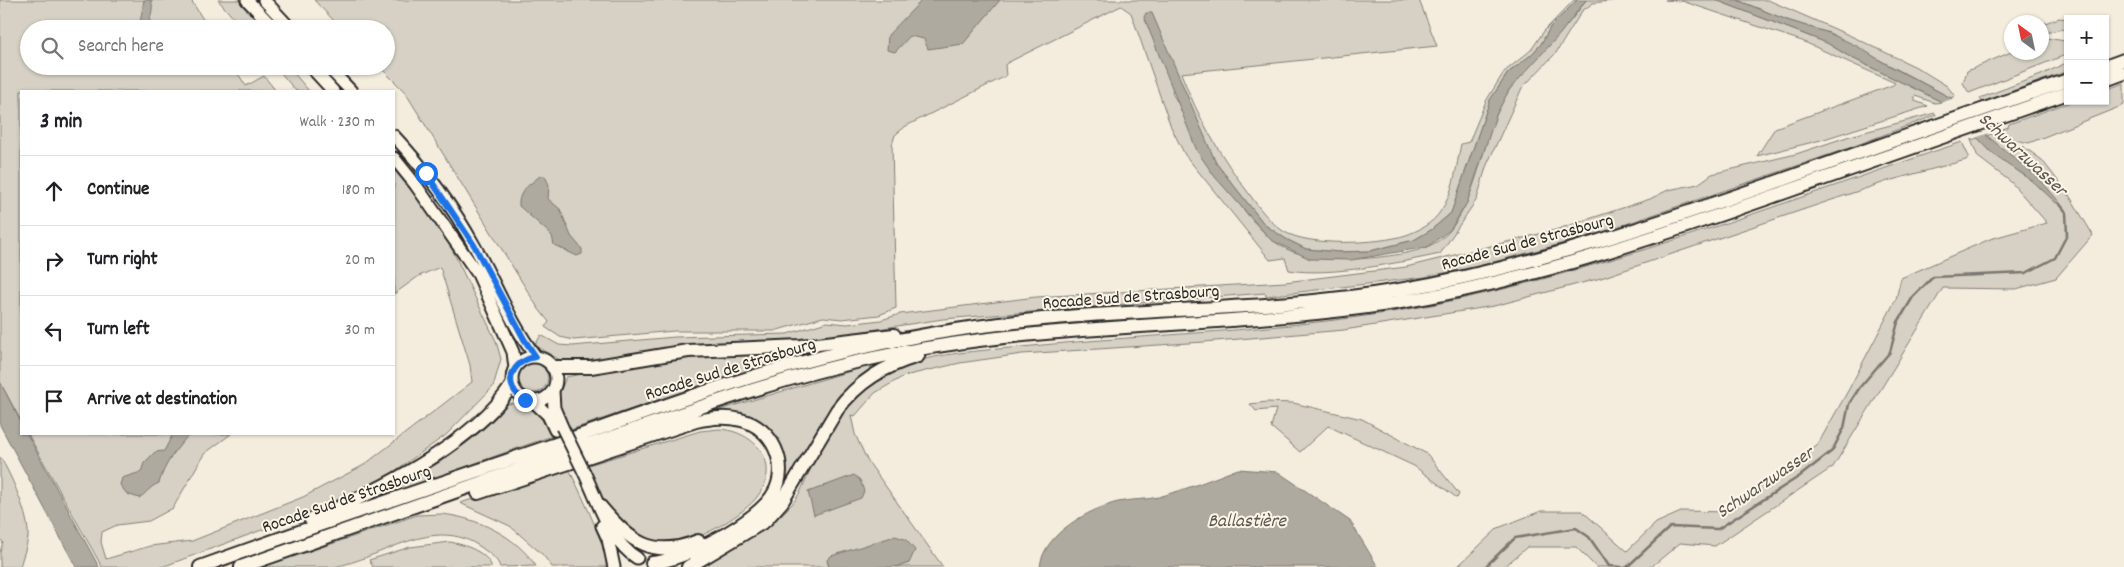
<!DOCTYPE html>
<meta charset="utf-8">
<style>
:root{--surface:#fff;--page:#f2f2f2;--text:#202124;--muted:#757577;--line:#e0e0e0}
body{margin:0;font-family:Dekko,sans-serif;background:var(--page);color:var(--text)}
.controls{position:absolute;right:15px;top:15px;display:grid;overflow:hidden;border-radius:0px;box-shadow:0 1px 4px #0004}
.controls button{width:45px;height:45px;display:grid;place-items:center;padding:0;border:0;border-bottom:1px solid var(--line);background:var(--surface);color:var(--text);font:25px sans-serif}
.compass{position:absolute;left:2004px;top:15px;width:45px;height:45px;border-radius:50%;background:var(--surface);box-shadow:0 1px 4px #0004;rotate:327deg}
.stop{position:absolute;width:15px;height:15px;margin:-11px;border:4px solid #1a73e8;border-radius:50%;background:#fff}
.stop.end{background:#1a73e8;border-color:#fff;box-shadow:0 1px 5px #0008}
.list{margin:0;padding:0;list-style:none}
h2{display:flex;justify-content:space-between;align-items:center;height:65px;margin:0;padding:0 20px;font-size:21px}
h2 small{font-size:16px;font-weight:400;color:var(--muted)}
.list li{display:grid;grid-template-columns:32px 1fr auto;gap:15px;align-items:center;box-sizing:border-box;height:70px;padding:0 20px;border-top:1px solid var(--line)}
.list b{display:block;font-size:19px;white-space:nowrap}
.list em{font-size:16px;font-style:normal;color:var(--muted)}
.icon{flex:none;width:28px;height:28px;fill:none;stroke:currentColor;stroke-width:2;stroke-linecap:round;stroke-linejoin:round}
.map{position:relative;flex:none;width:2124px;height:567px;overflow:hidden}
.search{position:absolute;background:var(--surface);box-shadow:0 1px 4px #0004;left:20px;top:20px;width:375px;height:55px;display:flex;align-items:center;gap:12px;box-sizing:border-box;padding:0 18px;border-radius:28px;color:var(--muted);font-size:19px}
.panel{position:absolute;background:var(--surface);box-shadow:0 1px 4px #0004;left:20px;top:90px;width:375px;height:345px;border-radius:0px}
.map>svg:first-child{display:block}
</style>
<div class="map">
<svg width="2124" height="567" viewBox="0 0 2124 567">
<rect width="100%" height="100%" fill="#f4edde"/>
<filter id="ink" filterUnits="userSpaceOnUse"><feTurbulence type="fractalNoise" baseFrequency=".02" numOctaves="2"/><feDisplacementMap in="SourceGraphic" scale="10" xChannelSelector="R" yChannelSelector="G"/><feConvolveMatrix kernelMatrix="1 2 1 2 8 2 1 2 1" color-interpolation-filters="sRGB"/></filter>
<g filter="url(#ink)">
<path fill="#d6d1c4" stroke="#807e78" d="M 0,0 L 191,0 L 209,29 L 29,29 L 29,66 L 233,66 L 246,86 L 264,76 L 276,91 L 21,91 L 21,421 L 0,382 Z
M 218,0 L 238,0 L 264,29 L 243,29 Z
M 314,0 L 1419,0 L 1437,46 L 1181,73 C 1198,118 1221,157 1250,195 C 1259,208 1270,222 1283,231 C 1308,247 1379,244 1406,235 C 1418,231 1433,223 1440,212 C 1454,193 1456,167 1461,144 L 1469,142 L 1486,101 L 1504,72 L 1531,50 L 1544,31 L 1574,0 L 1577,0 L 1551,26 L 1541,44 L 1532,54 L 1508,73 L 1490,100 L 1451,213 L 1431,230 L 1414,240 L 1370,251 L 1339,252 L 1306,249 L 1286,239 L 1265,225 L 1216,163 L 1175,72 L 1172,93 C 1197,135 1247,238 1294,252 C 1321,261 1353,260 1380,257 C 1405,254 1436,250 1452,228 C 1482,187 1482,131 1510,89 C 1532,57 1565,33 1586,0 L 1619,0 L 1593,3 L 1582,11 L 1556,53 L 1522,88 L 1486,167 L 1477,199 L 1440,254 C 1398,263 1329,277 1289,270 L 1285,258 L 1270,260 L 1185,155 L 1171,127 L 1131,13 L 1121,6 L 1007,63 L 1005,65 L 1006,76 L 906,126 L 895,135 L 892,145 L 896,308 L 879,315 L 842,319 L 823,317 L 774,331 L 674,331 L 574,340 L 560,337 L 545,327 L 549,322 L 538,308 L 405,92 L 379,66 L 386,66 L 386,29 L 342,29 Z
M 1665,0 L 1716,0 L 1827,43 L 1850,57 L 1942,102 L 1935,103 L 1915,96 L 1915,101 L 1928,106 L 1821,140 L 1757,156 L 1775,128 L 1893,85 L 1895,83 L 1802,41 L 1682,1 Z
M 1737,0 L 1768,0 L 1851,36 L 1916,67 L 1947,86 L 1955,96 L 1951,98 L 1829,33 L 1787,20 Z
M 2059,18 L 2068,19 L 2068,34 L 2062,29 L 2042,34 L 2042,24 Z
M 2047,38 L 2065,41 L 2068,46 L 2068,54 L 1969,93 L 1963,83 L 1967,71 L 2011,52 L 2042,52 L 2042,40 Z
M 2068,62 L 2068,71 L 1982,102 L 1980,98 L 2041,75 Z
M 275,66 L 288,66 L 309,91 L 296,91 Z
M 2124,83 L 2124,105 L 2029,143 L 2011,139 L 1998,131 L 2008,127 L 2009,124 L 2073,101 L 2105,101 L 2105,90 Z
M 1935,113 L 1936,115 L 1849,148 L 1591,236 L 1478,266 L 1425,277 L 1266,296 L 1265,293 L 943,319 L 799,341 L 597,362 L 563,362 L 535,345 L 541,335 L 559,345 L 572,346 L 675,337 L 787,334 L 827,322 L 847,324 L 881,320 L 900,314 L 1036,297 L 1285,282 L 1406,267 L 1555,230 L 1650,199 L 1668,190 L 1698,184 L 1712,174 L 1796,154 L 1850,136 Z
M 1991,134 L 2005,143 L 2024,147 L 2042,160 L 2069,195 L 2093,235 L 2056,278 L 2016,289 L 1943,288 L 1833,467 L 1715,546 L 1680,543 L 1651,567 L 1596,567 L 1576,547 L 1527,547 L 1504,567 L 1457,567 L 1498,528 L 1541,511 L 1582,511 L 1627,551 L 1656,523 L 1683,511 L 1726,512 L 1818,444 L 1849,389 L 1896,299 L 1901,278 L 1990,239 L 2047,223 L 2011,182 L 1978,157 L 1971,140 L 1978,138 C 2002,163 2033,178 2056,203 L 2038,177 L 1987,136 Z
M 1962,142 L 1969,157 L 1966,160 L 1888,181 L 1601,278 L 1494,306 L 1344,330 L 1204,342 L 1022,354 L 960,363 L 904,376 L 875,393 L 855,416 L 851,415 L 855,434 L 867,460 L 943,567 L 896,567 L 909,563 L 827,560 L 829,567 L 703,567 C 734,546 768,532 793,503 C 801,493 806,478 812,466 C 836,419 847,394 896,369 C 929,352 994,350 1032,346 C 1154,334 1277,331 1398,311 C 1591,278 1776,204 1962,142 Z
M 394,170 L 425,207 L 451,247 L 496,341 L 501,359 L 493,387 L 446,435 L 385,478 L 360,490 L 313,511 L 162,567 L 102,567 L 28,434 L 231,434 L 204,454 L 173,508 L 149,521 L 117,525 L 102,532 L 101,542 L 106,559 L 150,546 L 192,541 L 303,497 L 364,465 L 472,382 L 470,365 L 440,267 L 419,276 L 394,294 Z
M 815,350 L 816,353 L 697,387 L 570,430 L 557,400 L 566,377 L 668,358 Z
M518 378a15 15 0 1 1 30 0a15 15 0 1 1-30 0Z
M 871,365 L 871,369 C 830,393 806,451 782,491 L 776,442 L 721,412 L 709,413 Z
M 1267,402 L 1293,403 L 1362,419 L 1427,454 L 1459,494 L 1457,498 L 1414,466 L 1328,426 L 1300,452 L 1271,427 L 1276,409 L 1256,411 L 1250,404 Z
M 512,403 L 536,410 L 552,436 L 354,506 L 506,405 Z
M 719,429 C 755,431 783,464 757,497 C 745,513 703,538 683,542 C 670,545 651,545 638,539 C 614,528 597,489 585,466 L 700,431 Z
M 0,457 C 11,474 30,518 28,537 C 27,547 22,558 20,567 L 0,567 L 0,552 L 3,542 L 0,539 Z
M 569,469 C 578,488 609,550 606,567 L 552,567 L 543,555 L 510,526 L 460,503 Z
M 442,514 C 478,518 516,536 536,566 L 500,567 C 497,558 490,554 482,548 C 434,513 382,559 333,567 C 311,567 285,567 263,567 L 417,515 Z
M 450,542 C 465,545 486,551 492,567 L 373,567 L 369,560 L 410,547 Z"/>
<path fill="#afaaa0" stroke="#7a7771" d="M 144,0 L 151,0 C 155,10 148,18 150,29 L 139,29 Z
M 922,0 L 1000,0 L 963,44 L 928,49 L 924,39 L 910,36 L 895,52 L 887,50 L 888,35 Z
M 1577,0 L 1586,0 L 1560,34 L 1509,90 L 1496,115 L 1467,203 L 1450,230 L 1427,247 L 1351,260 L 1310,259 L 1271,240 L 1215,177 L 1197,151 L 1144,17 L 1146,13 L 1152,13 L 1216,163 L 1242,196 L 1265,225 L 1286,239 L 1306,249 L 1339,252 L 1370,251 L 1414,240 L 1431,230 L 1451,213 L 1490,100 L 1508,73 L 1532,54 L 1541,44 L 1551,26 Z
M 1716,0 L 1737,0 L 1787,20 L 1829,33 L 1857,46 L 1886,64 L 1951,98 L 1987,133 L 1987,136 L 2038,177 L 2060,203 L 2056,203 L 2034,182 L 1992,153 L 1944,103 L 1850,57 L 1827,43 Z
M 540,176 L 545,176 L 549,185 L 548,199 L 560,209 L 571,236 L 582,249 L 582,254 L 577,256 L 554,245 L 552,236 L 546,230 L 519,206 C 518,191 529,185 540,176 Z
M 0,382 L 21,422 L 21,434 L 27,434 L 99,567 L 76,567 L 0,425 Z
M 173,434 L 190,434 C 177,447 164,465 159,483 C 149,487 146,494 139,498 L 127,494 L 120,485 L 122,478 L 141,472 L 144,463 L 155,452 L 164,451 Z
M 1238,469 L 1278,472 L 1350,521 L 1378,567 L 1040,567 C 1043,534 1089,509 1118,502 C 1131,499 1146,500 1159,497 C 1187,489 1212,479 1238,469 Z
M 854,475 L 860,480 L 864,491 L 861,498 L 814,515 L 808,492 Z
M 895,536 L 905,539 L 915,550 L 909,563 L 896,567 L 829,567 L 827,560 L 831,556 Z"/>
<path fill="#f4edde" d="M 1955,98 L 1988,131 L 1989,133 L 1975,138 L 1940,103 Z"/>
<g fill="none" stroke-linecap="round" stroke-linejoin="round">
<path stroke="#7a7771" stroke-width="2.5" d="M 1485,567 L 1515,538 L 1576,528 L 1589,537 L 1609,566 L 1621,567
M 1627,567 L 1670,527 L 1718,529 L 1800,476 L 1832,451 L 1844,428 L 1849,404 L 1860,387 L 1890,352 L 1898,322 L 1913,297 L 1933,277 L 2026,273 L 2055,258 L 2067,235 L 2066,212 L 2059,203"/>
<g stroke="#2b2b2b" stroke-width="15">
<path id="primary" d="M 247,0 L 275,29
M 264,0 L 291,29
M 310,66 L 333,91
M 327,66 L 351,91
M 394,136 C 425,169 453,207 475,247 C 495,283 511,324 536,357
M 394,158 L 415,184 L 478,274 L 513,352 L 515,368
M512 379a22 22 0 1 1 44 0a22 22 0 1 1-44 0Z
M 553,391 L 554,408 L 562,427
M 534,402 L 548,415 L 555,430
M 584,472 C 598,501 609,541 637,558
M 602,526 L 608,539 L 614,567"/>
</g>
<g stroke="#2b2b2b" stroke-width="16">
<path id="trunk" d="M 2105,67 L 2124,60
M 2105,80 L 2124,73
M 552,367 L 591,367 L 688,351 L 801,346 L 894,335
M 478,493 L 696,421 C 712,418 726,416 741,420 C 772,427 790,465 774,493 C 758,522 685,560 652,563
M 600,506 C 629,541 652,560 698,541
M 311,520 C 374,493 474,444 512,385
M 200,567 C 316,525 433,486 550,446 C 645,413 740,377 838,353 C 916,334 998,322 1078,316 C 1185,308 1293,308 1399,290 C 1531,267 1656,224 1782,180 C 1877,146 1973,113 2068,80
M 241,567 C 367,523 492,478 619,435 C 703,406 787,376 874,358 C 1047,320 1221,330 1395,303 C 1524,282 1648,240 1771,197 C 1870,162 1969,128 2068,93
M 688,567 L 765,521 L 782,502 L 837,410 C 858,382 884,366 918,356"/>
</g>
<use href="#primary" stroke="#fcf5e5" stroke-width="11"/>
<use href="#trunk" stroke="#fcf5e5" stroke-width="12"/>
<g stroke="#2b2b2b" stroke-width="15" stroke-linecap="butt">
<path id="primary-bridge" d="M 562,427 L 584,472"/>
</g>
<use href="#primary-bridge" stroke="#fcf5e5" stroke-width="11"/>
</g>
</g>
<g fill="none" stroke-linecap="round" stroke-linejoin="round" filter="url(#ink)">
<path stroke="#1a73e8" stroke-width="6" d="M 426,173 L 474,245 L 524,339 L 536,357 C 512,360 500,386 525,400"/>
</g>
<g text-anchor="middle" stroke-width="4" stroke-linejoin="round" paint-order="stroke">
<g font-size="18" fill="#2b2b2b" stroke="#fcf5e5">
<text transform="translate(1527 241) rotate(-15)" y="6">Rocade Sud de Strasbourg</text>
<text transform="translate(1131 296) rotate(-4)" y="6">Rocade Sud de Strasbourg</text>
<text transform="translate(730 368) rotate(-17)" y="6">Rocade Sud de Strasbourg</text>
<text transform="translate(346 498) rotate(-19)" y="6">Rocade Sud de Strasbourg</text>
</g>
<g font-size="19" font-style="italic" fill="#595754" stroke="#fcf5e5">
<text transform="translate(2024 153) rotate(43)" y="7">Schwarzwasser</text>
<text transform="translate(1764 481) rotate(-34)" y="7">Schwarzwasser</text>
<text x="1247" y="526">Ballastière</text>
</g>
</g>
</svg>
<div class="controls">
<button>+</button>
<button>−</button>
</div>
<svg class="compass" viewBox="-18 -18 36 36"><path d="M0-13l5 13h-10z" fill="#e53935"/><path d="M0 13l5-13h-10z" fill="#757577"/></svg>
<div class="stop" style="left:426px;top:173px"></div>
<div class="stop end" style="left:525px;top:400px"></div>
<div class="search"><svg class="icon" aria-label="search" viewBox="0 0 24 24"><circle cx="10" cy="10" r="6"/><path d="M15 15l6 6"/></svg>Search here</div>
<section class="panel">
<h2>3 min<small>Walk · 230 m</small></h2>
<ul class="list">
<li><svg class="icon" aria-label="ahead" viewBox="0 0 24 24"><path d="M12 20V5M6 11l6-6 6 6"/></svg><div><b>Continue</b></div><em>180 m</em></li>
<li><svg class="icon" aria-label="right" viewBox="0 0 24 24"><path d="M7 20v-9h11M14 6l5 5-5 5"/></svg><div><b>Turn right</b></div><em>20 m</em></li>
<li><svg class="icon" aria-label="left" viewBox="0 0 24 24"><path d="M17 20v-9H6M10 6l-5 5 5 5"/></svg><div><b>Turn left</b></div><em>30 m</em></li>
<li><svg class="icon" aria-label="arrive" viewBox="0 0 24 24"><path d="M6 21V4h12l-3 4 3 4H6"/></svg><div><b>Arrive at destination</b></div></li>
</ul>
</section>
</div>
